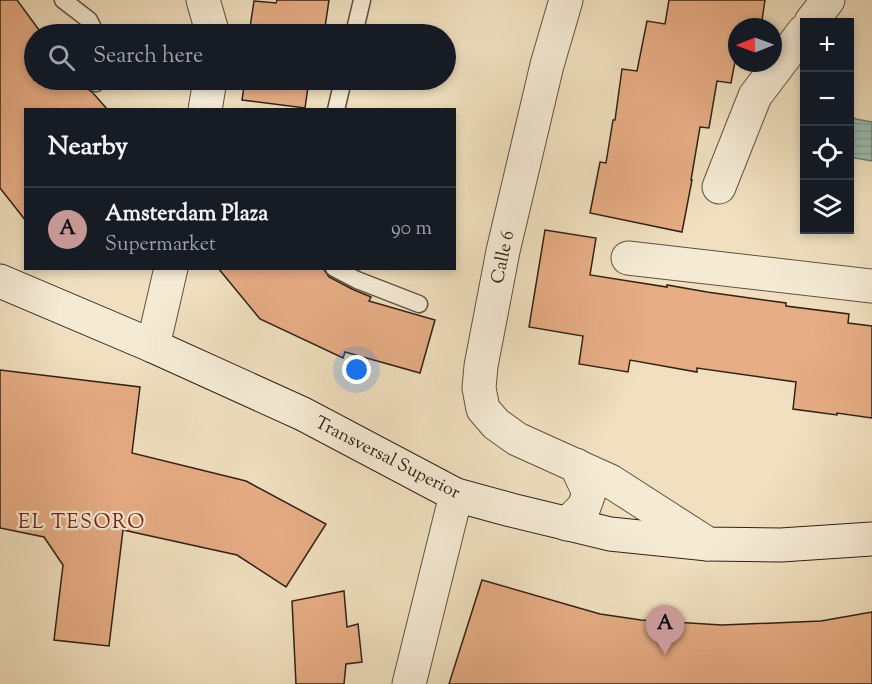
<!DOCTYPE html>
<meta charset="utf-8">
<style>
:root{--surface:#171b24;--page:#242831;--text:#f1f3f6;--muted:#9ea1a6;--line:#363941;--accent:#c59692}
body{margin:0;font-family:"Sorts Mill Goudy",serif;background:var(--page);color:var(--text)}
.controls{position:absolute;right:18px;top:18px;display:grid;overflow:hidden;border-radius:0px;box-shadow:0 3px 9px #0003}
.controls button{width:54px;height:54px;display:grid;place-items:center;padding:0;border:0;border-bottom:2px solid var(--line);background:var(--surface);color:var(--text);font:30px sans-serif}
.compass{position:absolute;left:728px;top:18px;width:54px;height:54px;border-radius:50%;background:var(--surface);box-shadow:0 3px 9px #0003;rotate:269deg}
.you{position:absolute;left:357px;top:370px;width:21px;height:21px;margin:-15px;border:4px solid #fff;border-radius:50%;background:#1a73e8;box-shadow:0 0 0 9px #1a73e833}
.badge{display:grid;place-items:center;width:39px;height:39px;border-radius:50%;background:var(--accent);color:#111;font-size:20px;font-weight:700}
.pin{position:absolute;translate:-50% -50px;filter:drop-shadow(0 2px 3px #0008)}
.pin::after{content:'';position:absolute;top:32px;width:21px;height:18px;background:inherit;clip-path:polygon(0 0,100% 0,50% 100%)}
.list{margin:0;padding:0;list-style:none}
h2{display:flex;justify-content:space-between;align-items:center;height:78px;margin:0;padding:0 24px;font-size:26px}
h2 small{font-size:20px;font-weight:400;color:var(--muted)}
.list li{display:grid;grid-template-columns:39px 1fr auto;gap:18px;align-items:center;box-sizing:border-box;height:84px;padding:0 24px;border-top:2px solid var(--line)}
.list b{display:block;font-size:22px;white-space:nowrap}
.list p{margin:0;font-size:20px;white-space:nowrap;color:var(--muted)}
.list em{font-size:20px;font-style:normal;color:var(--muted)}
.icon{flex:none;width:33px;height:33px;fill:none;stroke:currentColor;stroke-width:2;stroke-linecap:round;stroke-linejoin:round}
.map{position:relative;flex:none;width:872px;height:684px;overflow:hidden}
.search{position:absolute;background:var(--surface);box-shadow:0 3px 9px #0003;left:24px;top:24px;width:432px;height:66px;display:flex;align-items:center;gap:15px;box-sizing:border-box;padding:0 21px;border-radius:33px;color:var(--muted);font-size:22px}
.panel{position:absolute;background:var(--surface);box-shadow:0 3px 9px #0003;left:24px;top:108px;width:432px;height:162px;border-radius:0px}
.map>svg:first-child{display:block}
</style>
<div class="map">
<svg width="872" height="684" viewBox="0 0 872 684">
<defs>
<pattern id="water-rules" width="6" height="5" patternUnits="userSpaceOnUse" patternTransform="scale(1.5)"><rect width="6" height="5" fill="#9abdb1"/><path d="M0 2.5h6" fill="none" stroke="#85a298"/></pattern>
</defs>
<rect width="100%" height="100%" fill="#f0e0bf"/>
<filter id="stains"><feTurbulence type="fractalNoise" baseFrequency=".00333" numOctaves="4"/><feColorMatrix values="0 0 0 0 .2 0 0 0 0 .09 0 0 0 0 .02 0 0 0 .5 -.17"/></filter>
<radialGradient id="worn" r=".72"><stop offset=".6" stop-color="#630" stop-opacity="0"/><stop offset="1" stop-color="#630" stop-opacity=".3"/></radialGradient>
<path fill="url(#water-rules)" stroke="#707f73" stroke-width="1.5" d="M 850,116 L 856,119 L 872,122 L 872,161 L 850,157 Z"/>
<path fill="#e7ad85" stroke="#302217" stroke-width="1.5" d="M 0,0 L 17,0 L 42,34 L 34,34 L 34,80 L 81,80 L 89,90 L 93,93 L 108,110 L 26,110 L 26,221 L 0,188 Z
M 277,0 L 329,0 L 324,34 L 249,34 L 254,1 L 276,3 Z
M 669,0 L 765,0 L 761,27 L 737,27 L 737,51 L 731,83 L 717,81 L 709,128 L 700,127 L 691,180 L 692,180 L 682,232 L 590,213 L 600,162 L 606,163 L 613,120 L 615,120 L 622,69 L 637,71 L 647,21 L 665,24 Z
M 245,80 L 309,80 L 305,108 L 242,100 Z
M 545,230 L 596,238 L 590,275 L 667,287 L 667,285 L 707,292 L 786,303 L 786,306 L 849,314 L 848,323 L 872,326 L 872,418 L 837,413 L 837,415 L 793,409 L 796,382 L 697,368 L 697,372 L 630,360 L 628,372 L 579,364 L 583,336 L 529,327 Z
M 218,268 L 323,268 L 329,277 L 352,289 L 371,297 L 369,301 L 435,320 L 420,373 L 345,352 L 343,358 L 260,319 Z
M 0,370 L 140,387 L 132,453 L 246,481 L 326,524 L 286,587 L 237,555 L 123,530 L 109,646 L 54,640 L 63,565 L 44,537 L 0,528 Z
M 482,580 L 600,614 L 641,620 L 722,625 L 821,621 L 872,612 L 872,684 L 449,684 Z
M 344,591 L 347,627 L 358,624 L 362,662 L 346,664 L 344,684 L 296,684 L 292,601 Z"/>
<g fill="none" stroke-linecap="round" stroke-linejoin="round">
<g stroke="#605241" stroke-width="19">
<path id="lane" d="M 63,0 L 89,20 L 96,34
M 354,34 L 362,0
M 96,83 L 97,80
M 336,110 L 343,80
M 334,268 L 357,280 L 419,304"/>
</g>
<g stroke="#605241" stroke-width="35">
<path id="street" d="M 203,0 L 212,31 L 212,34
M 566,0 L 547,65 L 503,251 L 481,366 L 479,388 L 483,409 L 496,424 L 517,439 L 610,481 L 708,544
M 811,22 L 828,0
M 205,110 L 210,80
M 719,187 L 755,96 L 804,31
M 628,258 L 872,286
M 153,346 L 171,268
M 567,524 L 584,507 L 589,493 L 576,465
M 409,684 L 456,495"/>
</g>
<g stroke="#302217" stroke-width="35">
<path id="secondary" d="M 0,281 L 153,346 L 303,414 L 456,495 L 511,510 L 610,534 L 708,544 L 781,545 L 872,539"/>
</g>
<use href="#lane" stroke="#f5ebd5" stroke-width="16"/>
<use href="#street" stroke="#f5ebd5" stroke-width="33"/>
<use href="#secondary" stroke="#f5ebd5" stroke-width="33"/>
</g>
<g text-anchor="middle" stroke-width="4.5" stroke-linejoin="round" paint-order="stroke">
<g font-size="18" fill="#302217" stroke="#f5ebd5">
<text transform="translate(502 257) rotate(-78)" y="6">Calle 6</text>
<text transform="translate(388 457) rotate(27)" y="6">Transversal Superior</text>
</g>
<g font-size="20" letter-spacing="1.5" fill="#7a1f14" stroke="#f5ebd5">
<text x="82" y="528">EL TESORO</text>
</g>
</g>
<rect width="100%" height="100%" filter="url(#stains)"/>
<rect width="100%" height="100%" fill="url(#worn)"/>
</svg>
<div class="controls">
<button>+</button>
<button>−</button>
<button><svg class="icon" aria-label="locate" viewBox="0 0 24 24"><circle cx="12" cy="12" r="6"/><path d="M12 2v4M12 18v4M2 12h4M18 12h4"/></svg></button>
<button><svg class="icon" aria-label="layers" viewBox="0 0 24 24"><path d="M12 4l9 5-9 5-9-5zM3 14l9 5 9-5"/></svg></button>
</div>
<svg class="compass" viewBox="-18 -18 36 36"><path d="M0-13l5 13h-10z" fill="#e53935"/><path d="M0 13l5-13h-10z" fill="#9ea1a6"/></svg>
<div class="you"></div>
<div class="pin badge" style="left:665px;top:655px">A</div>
<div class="search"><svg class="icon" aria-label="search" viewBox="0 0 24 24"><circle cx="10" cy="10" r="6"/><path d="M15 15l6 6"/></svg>Search here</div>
<section class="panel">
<h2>Nearby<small></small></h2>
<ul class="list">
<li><span class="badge">A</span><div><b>Amsterdam Plaza</b><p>Supermarket</p></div><em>90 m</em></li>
</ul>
</section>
</div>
